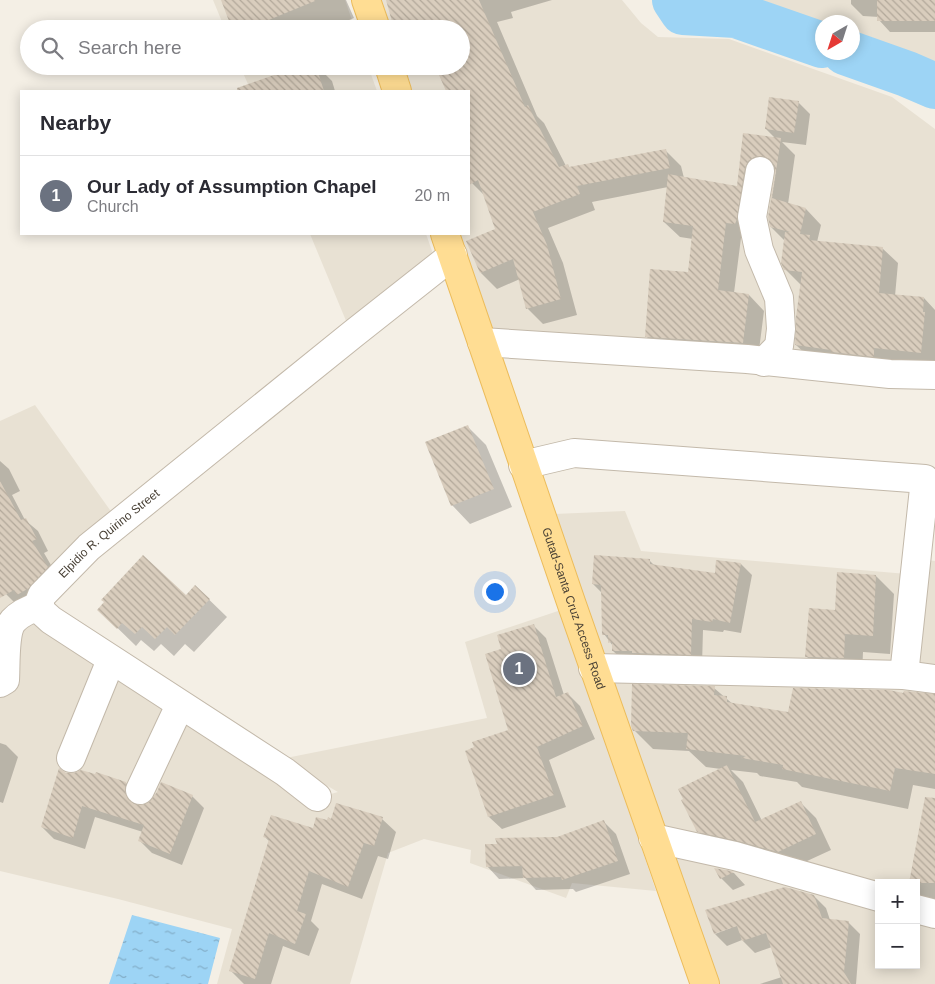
<!DOCTYPE html>
<meta charset="utf-8">
<style>
:root{--surface:#fff;--page:#f7f7f7;--text:#2b2b33;--muted:#7c7c81;--line:#e1e1e2;--accent:#ff2d11}
body{margin:0;font-family:Helvetica,sans-serif;background:var(--page);color:var(--text)}
.controls{position:absolute;right:15px;bottom:15px;display:grid;overflow:hidden;border-radius:0px;box-shadow:0 2px 12px #0003}
.controls button{width:45px;height:45px;display:grid;place-items:center;padding:0;border:0;border-bottom:1px solid var(--line);background:var(--surface);color:var(--text);font:25px sans-serif}
.compass{position:absolute;left:815px;top:15px;width:45px;height:45px;border-radius:50%;background:var(--surface);box-shadow:0 2px 12px #0003;rotate:219deg}
.you{position:absolute;left:494px;top:591px;width:18px;height:18px;margin:-12px;border:4px solid #fff;border-radius:50%;background:#1a73e8;box-shadow:0 0 0 8px #1a73e833}
.badge{display:grid;place-items:center;width:32px;height:32px;border-radius:50%;background:var(--accent);color:#fff;font-size:16px;font-weight:700}
.pin{position:absolute;translate:-50% -50%;border:2px solid #fff;box-shadow:0 1px 5px #0006}
.list{margin:0;padding:0;list-style:none}
h2{display:flex;justify-content:space-between;align-items:center;height:65px;margin:0;padding:0 20px;font-size:21px}
h2 small{font-size:16px;font-weight:400;color:var(--muted)}
.list li{display:grid;grid-template-columns:32px 1fr auto;gap:15px;align-items:center;box-sizing:border-box;height:80px;padding:0 20px;border-top:1px solid var(--line)}
.list b{display:block;font-size:19px;white-space:nowrap}
.list p{margin:0;font-size:16px;white-space:nowrap;color:var(--muted)}
.list em{font-size:16px;font-style:normal;color:var(--muted)}
.icon{flex:none;width:28px;height:28px;fill:none;stroke:currentColor;stroke-width:2;stroke-linecap:round;stroke-linejoin:round}
.map{position:relative;flex:none;width:935px;height:984px;overflow:hidden}
.search{position:absolute;background:var(--surface);box-shadow:0 2px 12px #0003;left:20px;top:20px;width:450px;height:55px;display:flex;align-items:center;gap:12px;box-sizing:border-box;padding:0 18px;border-radius:28px;color:var(--muted);font-size:19px}
.panel{position:absolute;background:var(--surface);box-shadow:0 2px 12px #0003;left:20px;top:90px;width:450px;height:145px;border-radius:0px}
.map>svg:first-child{display:block}
</style>
<div class="map">
<svg width="935" height="984" viewBox="0 0 935 984">
<defs>
<pattern id="water-ripples" width="26" height="14" patternUnits="userSpaceOnUse" patternTransform="scale(1.25)"><rect width="26" height="14" fill="#9dd4f5"/><path d="M2 4q2-2 4 0t4 0M15 11q2-2 4 0t4 0" fill="none" stroke="#82adc7"/></pattern>
<pattern id="building-back-hatch" width="6" height="6" patternUnits="userSpaceOnUse" patternTransform="scale(1.25)"><rect width="6" height="6" fill="#d9cdbd"/><path d="M-1 5l2 2M0 0l6 6M5-1l2 2" fill="none" stroke="#b2a89a"/></pattern>
</defs>
<rect width="100%" height="100%" fill="#f4efe5"/>
<path fill="#e8e1d3" fill-rule="evenodd" d="M 213,0 L 345,0 L 355,29 L 225,29 Z
M 380,0 L 622,0 L 641,23 L 658,37 L 729,39 L 892,97 L 935,129 L 935,368 L 892,369 L 785,353 L 785,299 L 765,252 L 758,221 L 766,171 L 755,169 L 748,220 L 757,255 L 775,302 L 777,329 L 772,338 L 759,351 L 748,355 L 504,338 L 492,333 L 483,323 L 455,234 L 469,234 L 469,91 L 409,91 L 401,66 L 461,66 L 461,29 L 389,29 Z
M 742,0 L 935,0 L 935,67 L 853,37 L 852,22 L 822,22 L 822,27 Z
M 240,66 L 368,66 L 377,91 L 251,91 Z
M 310,234 L 426,234 L 432,251 L 429,266 L 349,328 Z
M 35,405 L 115,517 L 35,599 L 316,798 L 338,792 L 281,759 L 487,718 L 465,642 L 561,610 L 656,891 L 572,883 L 566,898 L 470,863 L 471,850 L 424,839 L 388,853 L 350,984 L 217,984 L 232,929 L 118,899 L 0,871 L 0,421 Z
M 625,511 L 641,551 L 907,574 L 916,559 L 935,561 L 935,984 L 718,984 L 554,514 ZM 879,883 L 916,883 L 916,965 L 879,965 Z"/>
<path fill="url(#water-ripples)" d="M 132,915 L 220,938 L 208,984 L 109,984 Z"/>
<path fill="#0003" d="M 222,0 L 346,0 L 354,18 L 328,29 L 234,29 Z
M 388,0 L 552,0 L 511,12 L 513,18 L 497,22 L 537,116 L 544,123 L 566,166 L 568,165 L 570,168 L 665,150 L 681,166 L 684,178 L 738,187 L 745,134 L 776,139 L 766,129 L 798,102 L 810,114 L 806,145 L 782,142 L 795,155 L 788,204 L 806,209 L 821,225 L 817,242 L 882,248 L 898,263 L 895,296 L 924,298 L 935,310 L 935,367 L 812,360 L 796,345 L 801,285 L 785,269 L 785,241 L 771,227 L 769,217 L 776,171 L 770,172 L 750,239 L 741,238 L 734,293 L 749,295 L 764,311 L 758,358 L 661,352 L 646,336 L 689,274 L 693,239 L 680,237 L 664,222 L 668,187 L 592,202 L 595,210 L 548,228 L 563,263 L 577,315 L 543,324 L 527,308 L 520,279 L 497,289 L 481,273 L 497,230 L 485,196 L 472,183 L 469,177 L 469,91 L 447,91 L 437,66 L 461,66 L 461,29 Z
M 851,0 L 935,0 L 935,32 L 890,32 L 879,20 L 879,17 L 863,16 L 851,4 Z
M 304,66 L 317,66 L 332,81 L 335,91 L 263,91 L 260,81 Z
M 468,427 L 486,445 L 512,507 L 470,524 L 452,505 Z
M 0,461 L 9,469 L 20,491 L 12,495 L 25,520 L 38,531 L 48,551 L 44,553 L 59,579 L 18,606 L 6,594 L 0,584 Z
M 649,560 L 655,566 L 716,574 L 741,564 L 752,575 L 741,633 L 724,630 L 723,632 L 703,630 L 702,665 L 625,662 L 613,651 L 613,646 L 604,634 L 602,593 L 593,584 Z
M 876,576 L 894,594 L 890,654 L 863,652 L 862,676 L 825,675 L 807,657 L 836,611 Z
M 195,586 L 227,617 L 194,652 L 185,644 L 174,656 L 161,644 L 154,651 L 141,640 L 136,646 L 99,610 L 186,597 Z
M 533,625 L 546,638 L 564,695 L 568,694 L 580,706 L 595,739 L 549,760 L 566,807 L 502,829 L 489,817 L 509,731 L 502,650 Z
M 714,688 L 734,705 L 789,713 L 904,695 L 935,695 L 935,789 L 913,785 L 908,809 L 802,787 L 797,782 L 760,776 L 757,773 L 731,770 L 743,782 L 762,821 L 801,803 L 816,818 L 831,850 L 794,867 L 714,847 L 698,831 L 721,769 L 706,767 L 689,751 L 653,749 L 634,730 Z
M 0,743 L 6,745 L 18,757 L 3,803 L 0,802 Z
M 65,774 L 126,783 L 138,795 L 137,806 L 192,796 L 204,808 L 182,865 L 152,853 L 140,841 L 143,832 L 95,817 L 85,849 L 54,839 L 42,827 Z
M 935,818 L 935,901 L 924,899 L 916,892 L 916,883 Z
M 382,819 L 396,832 L 388,859 L 378,856 L 362,899 L 322,884 L 311,921 L 319,929 L 309,956 L 283,946 L 271,984 L 244,984 L 231,971 L 270,842 L 265,837 L 314,830 L 332,820 Z
M 604,822 L 616,834 L 630,874 L 576,892 L 573,889 L 536,890 L 525,878 L 499,879 L 487,866 L 557,838 Z
M 717,869 L 734,873 L 745,885 L 733,890 L 721,878 Z
M 814,896 L 826,908 L 830,920 L 848,922 L 860,934 L 856,984 L 760,984 L 782,977 L 772,947 L 755,953 L 742,940 L 727,946 L 715,934 Z"/>
<g fill="none" stroke-linecap="round" stroke-linejoin="round">
<path stroke="#9dd4f5" stroke-width="46" d="M 675,0 L 683,12 L 736,15 L 822,45
M 845,52 L 907,74 L 935,86"/>
</g>
<path fill="url(#building-back-hatch)" d="M 221,0 L 315,0 L 315,1 L 247,29 L 232,29 Z
M 386,0 L 479,0 L 525,107 L 528,105 L 559,167 L 568,164 L 569,167 L 666,149 L 670,168 L 577,186 L 580,194 L 533,212 L 547,245 L 561,299 L 526,309 L 513,259 L 480,273 L 466,241 L 495,229 L 478,180 L 469,185 L 469,91 L 446,91 L 435,66 L 461,66 L 461,29 L 394,29 Z
M 877,0 L 935,0 L 935,21 L 877,21 Z
M 300,66 L 316,66 L 324,91 L 237,91 L 237,88 Z
M 769,97 L 799,101 L 794,133 L 765,129 Z
M 743,133 L 781,138 L 772,198 L 806,208 L 800,234 L 810,235 L 809,240 L 883,247 L 879,293 L 924,297 L 923,312 L 925,312 L 921,353 L 874,348 L 874,357 L 831,352 L 831,350 L 795,345 L 796,317 L 802,272 L 784,270 L 781,263 L 785,232 L 790,232 L 770,227 L 768,217 L 775,174 L 775,166 L 770,159 L 762,156 L 754,157 L 748,161 L 745,168 L 737,219 L 735,224 L 726,223 L 718,290 L 749,294 L 743,343 L 645,337 L 650,269 L 688,272 L 693,226 L 663,222 L 668,174 L 737,186 Z
M 468,425 L 494,489 L 451,506 L 425,442 Z
M 0,481 L 21,520 L 26,518 L 37,539 L 32,541 L 48,567 L 29,588 L 17,595 L 14,590 L 0,598 Z
M 143,555 L 186,595 L 195,585 L 210,599 L 175,635 L 167,627 L 155,639 L 142,627 L 135,634 L 122,623 L 117,629 L 97,610 L 104,602 L 101,600 Z
M 594,555 L 650,559 L 650,564 L 715,573 L 716,560 L 741,563 L 730,623 L 713,619 L 712,622 L 692,619 L 691,655 L 632,653 L 632,651 L 612,651 L 612,642 L 608,643 L 608,635 L 602,635 L 601,585 L 592,584 Z
M 837,572 L 876,575 L 873,636 L 845,634 L 844,658 L 805,657 L 809,608 L 835,610 Z
M 534,624 L 556,697 L 568,692 L 583,726 L 537,747 L 554,795 L 488,817 L 465,751 L 474,747 L 472,742 L 508,730 L 485,654 L 501,649 L 497,635 Z
M 632,684 L 715,686 L 714,695 L 727,696 L 727,702 L 788,712 L 793,688 L 889,690 L 903,693 L 904,691 L 935,694 L 935,774 L 895,768 L 890,791 L 782,769 L 783,765 L 741,758 L 746,756 L 686,749 L 688,733 L 633,731 L 631,726 Z
M 727,765 L 755,822 L 801,801 L 816,834 L 778,852 L 738,841 L 697,832 L 681,800 L 683,799 L 678,789 Z
M 59,768 L 66,773 L 74,773 L 81,770 L 95,774 L 96,772 L 126,782 L 125,792 L 128,799 L 134,804 L 142,805 L 149,802 L 157,792 L 161,782 L 193,795 L 170,854 L 138,841 L 144,825 L 82,806 L 73,838 L 41,827 Z
M 925,797 L 935,798 L 935,883 L 909,883 Z
M 336,803 L 383,817 L 374,846 L 364,843 L 348,887 L 309,871 L 297,911 L 306,914 L 295,944 L 269,933 L 255,979 L 229,971 L 269,839 L 263,837 L 271,815 L 313,828 L 316,817 L 327,820 L 328,817 L 331,819 Z
M 604,820 L 618,861 L 562,880 L 561,877 L 523,878 L 522,866 L 486,867 L 485,844 L 497,844 L 495,838 L 557,837 Z
M 714,868 L 731,871 L 734,872 L 720,879 Z
M 785,887 L 814,895 L 822,918 L 849,921 L 844,972 L 851,984 L 783,984 L 766,933 L 742,941 L 737,926 L 714,934 L 705,910 Z"/>
<g fill="none" stroke-linecap="round" stroke-linejoin="round">
<g stroke="#c3b9aa" stroke-width="30">
<g id="minor">
<path d="M 760,171 L 752,217 L 759,250 L 779,298 L 781,329 L 779,346 L 764,362"/>
<path d="M 482,342 L 747,359 L 890,374 L 935,375"/>
<path d="M 523,465 L 574,453 L 925,479 L 904,675"/>
<path d="M 593,668 L 904,675 L 935,679"/>
<path d="M 0,683 L 5,680 C 6,666 4,632 13,621 C 20,613 30,609 40,606"/>
<path d="M 71,758 L 111,660"/>
<path d="M 140,790 L 180,705"/>
<path id="s1" d="M 317,797 L 285,772 L 51,620 L 40,610 L 40,600 L 42,595 L 89,547 L 353,334 L 453,255"/>
<path d="M 653,838 L 735,856 L 879,897"/>
<path d="M 916,909 L 935,914"/>
</g>
</g>
<g stroke="#ecbc5b" stroke-width="30">
<g id="major">
<path d="M 366,0 L 376,29"/>
<path d="M 389,66 L 397,91"/>
<path id="s2" d="M 445,234 L 572,605 L 705,984"/>
</g>
</g>
<use href="#minor" stroke="#fff" stroke-width="28"/>
<use href="#major" stroke="#ffdd93" stroke-width="28"/>
</g>
<g text-anchor="middle" stroke-width="4" stroke-linejoin="round" paint-order="stroke">
<g font-size="12" fill="#473f34" stroke="#fff">
<text dy="4" stroke="none"><textPath href="#s1" startOffset="441">Elpidio R. Quirino Street</textPath></text>
<text dy="4" stroke="none"><textPath href="#s2" startOffset="396">Gutad-Santa Cruz Access Road</textPath></text>
</g>
</g>
</svg>
<div class="controls">
<button>+</button>
<button>−</button>
</div>
<svg class="compass" viewBox="-18 -18 36 36"><path d="M0-13l5 13h-10z" fill="#e53935"/><path d="M0 13l5-13h-10z" fill="#7c7c81"/></svg>
<div class="you"></div>
<div class="pin badge" style="left:519px;top:669px;background:#6b7280">1</div>
<div class="search"><svg class="icon" aria-label="search" viewBox="0 0 24 24"><circle cx="10" cy="10" r="6"/><path d="M15 15l6 6"/></svg>Search here</div>
<section class="panel">
<h2>Nearby<small></small></h2>
<ul class="list">
<li><span class="badge" style="background:#6b7280">1</span><div><b>Our Lady of Assumption Chapel</b><p>Church</p></div><em>20 m</em></li>
</ul>
</section>
</div>
